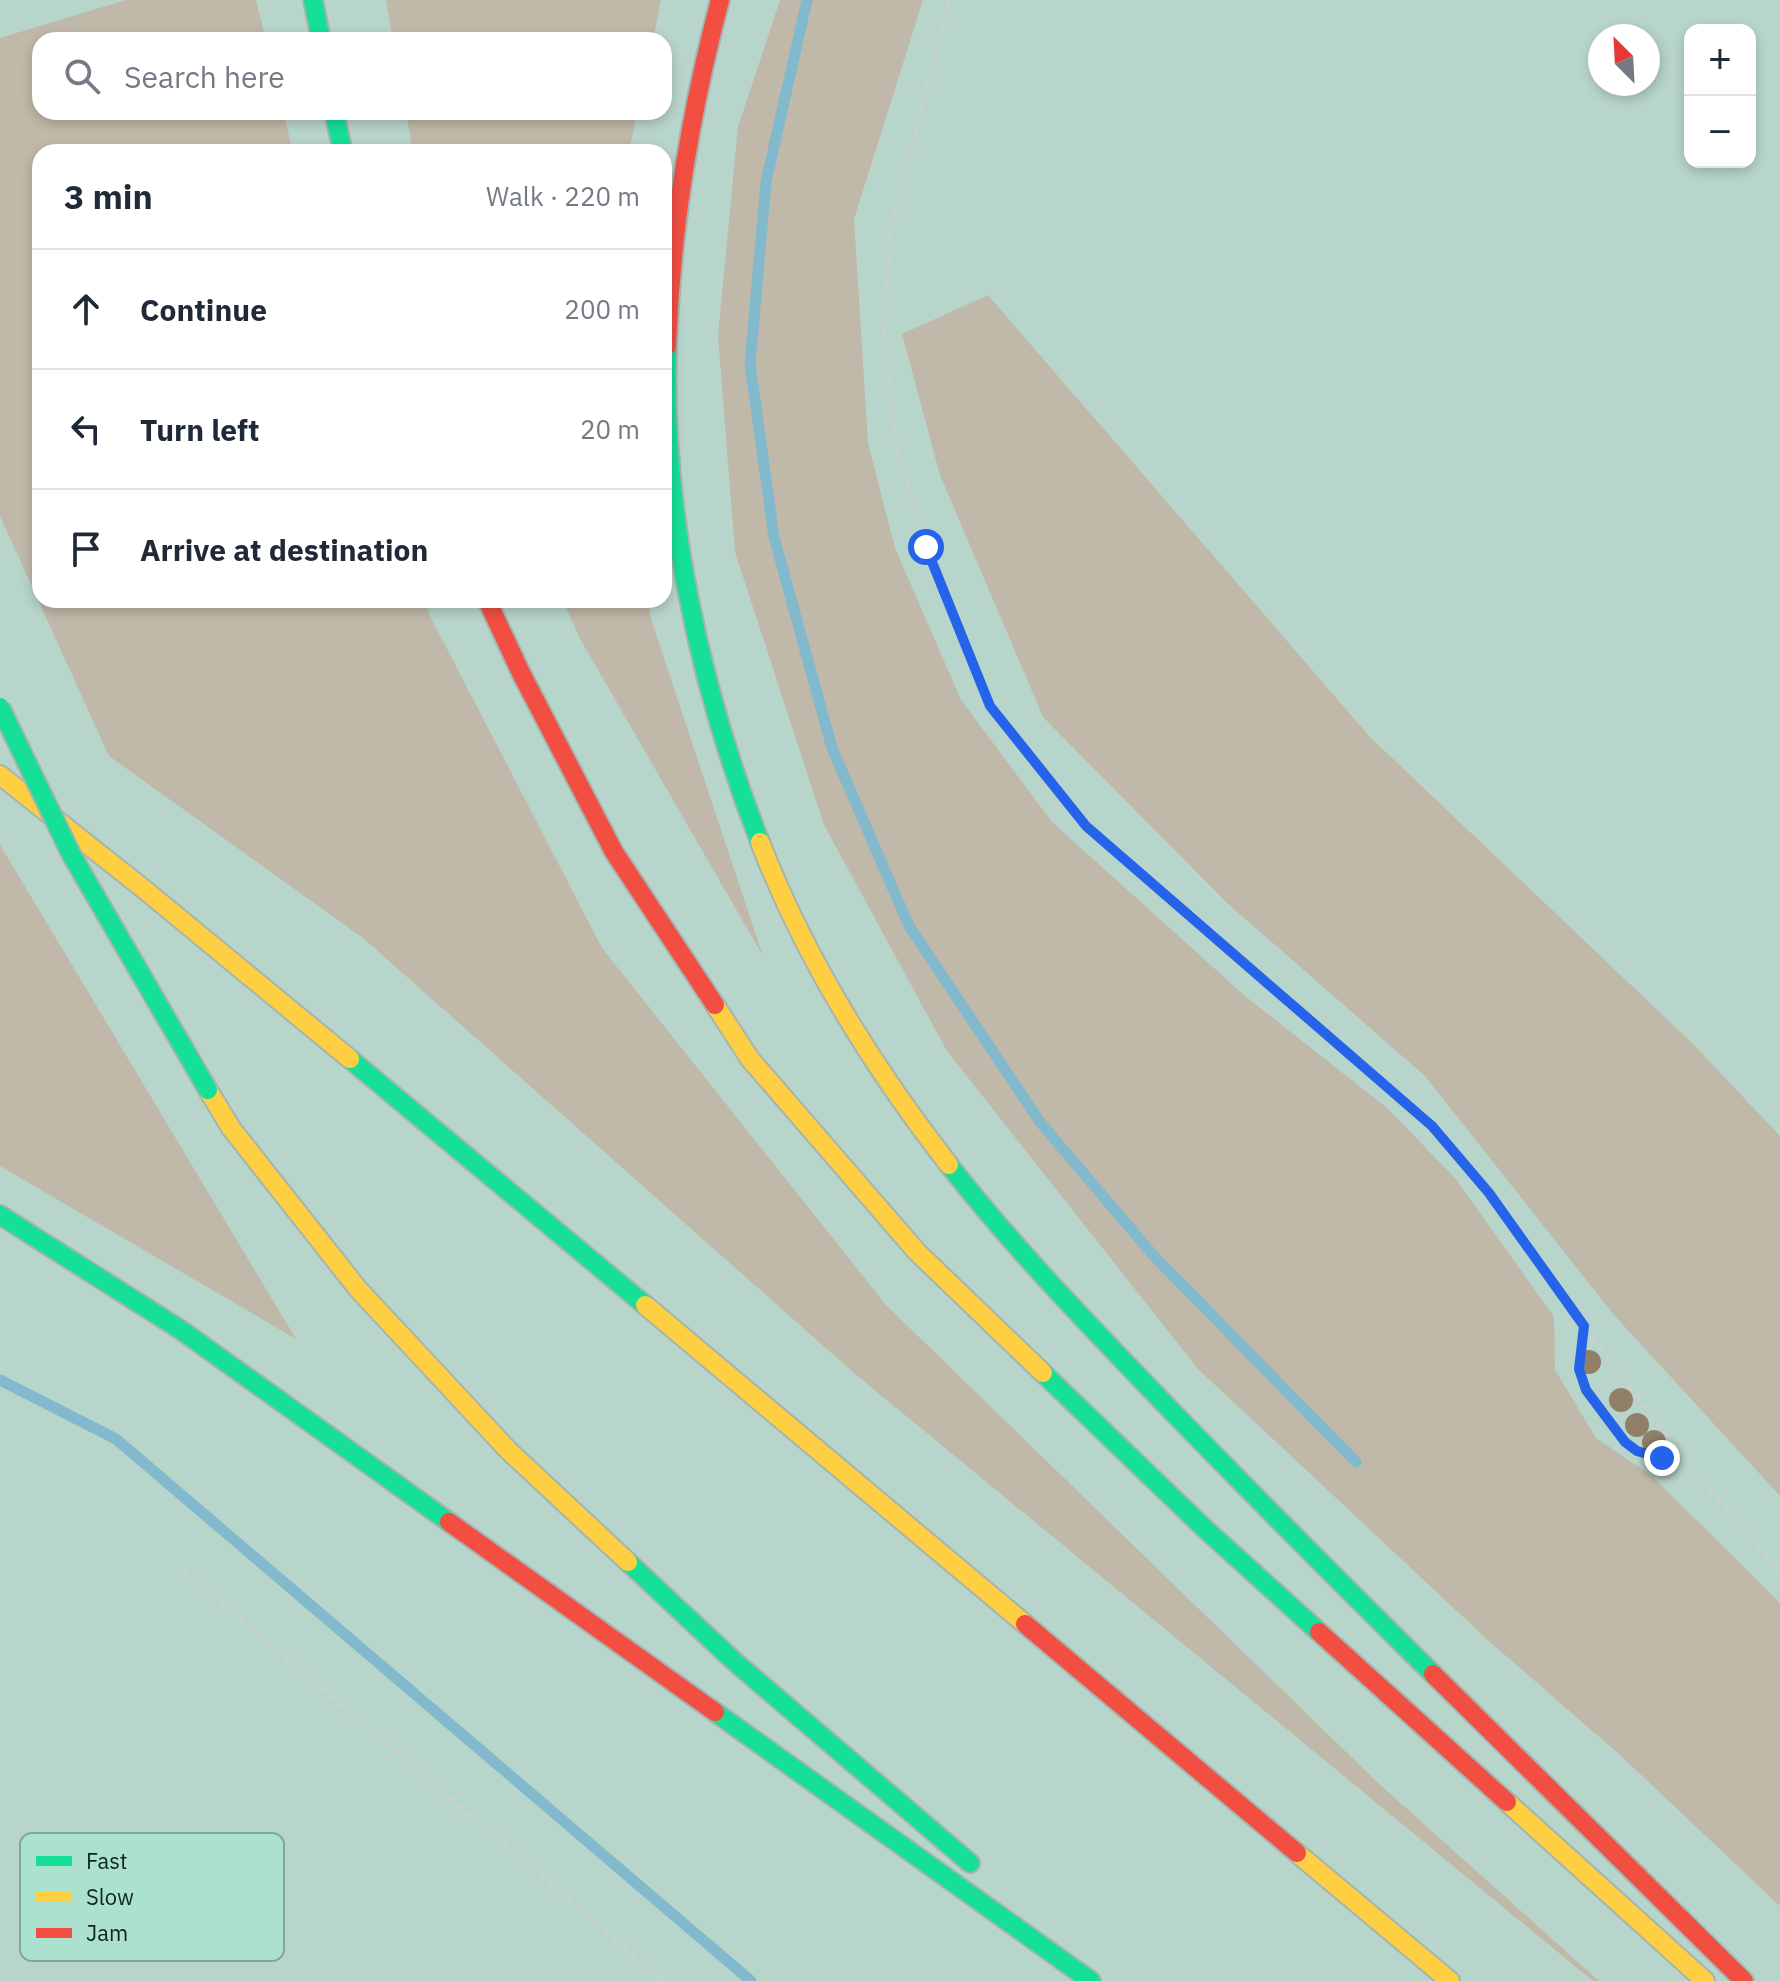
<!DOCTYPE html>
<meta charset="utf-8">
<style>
:root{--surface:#fff;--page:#f6f6f7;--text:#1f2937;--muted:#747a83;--line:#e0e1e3}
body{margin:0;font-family:"IBM Plex Sans",sans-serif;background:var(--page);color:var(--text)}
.controls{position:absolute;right:24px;top:24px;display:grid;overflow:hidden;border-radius:16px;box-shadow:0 4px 12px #0003}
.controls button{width:72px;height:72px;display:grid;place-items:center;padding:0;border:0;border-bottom:2px solid var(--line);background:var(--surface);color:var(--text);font:40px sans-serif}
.compass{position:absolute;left:1588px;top:24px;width:72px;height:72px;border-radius:50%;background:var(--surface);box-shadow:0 4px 12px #0003;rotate:336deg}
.stop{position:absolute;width:24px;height:24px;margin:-18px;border:6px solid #2563eb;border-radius:50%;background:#fff}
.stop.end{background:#2563eb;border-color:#fff;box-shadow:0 2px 8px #0008}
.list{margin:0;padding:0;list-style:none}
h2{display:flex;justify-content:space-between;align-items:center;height:104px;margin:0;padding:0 32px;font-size:34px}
h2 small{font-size:26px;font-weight:400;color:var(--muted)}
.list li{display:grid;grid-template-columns:52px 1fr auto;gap:24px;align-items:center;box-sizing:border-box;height:120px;padding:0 32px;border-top:2px solid var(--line)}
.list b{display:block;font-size:30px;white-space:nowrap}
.list em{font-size:26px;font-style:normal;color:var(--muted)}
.icon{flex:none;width:44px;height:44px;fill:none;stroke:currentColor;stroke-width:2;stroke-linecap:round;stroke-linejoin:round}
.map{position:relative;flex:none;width:1780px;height:1981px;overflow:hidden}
.search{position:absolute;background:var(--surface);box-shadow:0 4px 12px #0003;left:32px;top:32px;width:640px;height:88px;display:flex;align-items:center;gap:20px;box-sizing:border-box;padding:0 28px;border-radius:24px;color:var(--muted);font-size:30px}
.panel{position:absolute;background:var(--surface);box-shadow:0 4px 12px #0003;left:32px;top:144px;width:640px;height:464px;border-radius:24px}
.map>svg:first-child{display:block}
</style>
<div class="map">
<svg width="1780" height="1981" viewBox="0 0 1780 1981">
<rect width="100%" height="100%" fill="#b8d5cb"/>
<path fill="#c0b8a8" d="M 126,0 L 256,0 L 266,40 L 40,40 L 40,112 L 283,112 L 293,152 L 40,152 L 40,600 L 425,600 L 430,616 L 602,948 L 886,1305 L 1377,1782 L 1599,1981 L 1593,1981 L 855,1374 L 363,938 L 109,756 L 0,516 L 0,38 Z
M 386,0 L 661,0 L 653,40 L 393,40 Z
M 780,0 L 923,0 L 854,219 L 868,443 L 895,548 L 961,700 L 1052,822 L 1245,996 L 1387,1108 L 1455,1178 L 1554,1317 L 1555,1370 L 1596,1438 L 1652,1476 L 1780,1603 L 1780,1906 L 1620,1755 L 1490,1642 L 1198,1369 L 947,1051 L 824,825 L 735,552 L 718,336 L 738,127 Z
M 406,112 L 637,112 L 629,152 L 413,152 Z
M 988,295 L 1370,737 L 1693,1044 L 1780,1136 L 1780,1496 L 1614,1315 L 1425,1076 L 1227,903 L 1043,717 L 940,475 L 902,334 Z
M 563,600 L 648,600 L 651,619 L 763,956 L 579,637 Z
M 0,845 L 296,1339 L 0,1166 Z"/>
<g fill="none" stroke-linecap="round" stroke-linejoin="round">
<path stroke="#83b9cd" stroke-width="11" d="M 807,0 L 766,182 L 750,364 L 774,537 L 832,748 L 909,926 L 1040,1122 L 1153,1255 L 1356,1462
M 0,1380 L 116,1439 L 751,1981"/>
<g stroke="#a5b4af" stroke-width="22">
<path id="fast" d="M 313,0 L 321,40
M 334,112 L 343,152
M 667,346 C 661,510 700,689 760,842
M 350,1059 L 645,1305
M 949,1165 C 1014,1248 1087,1323 1160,1399 C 1250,1492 1341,1583 1433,1674
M 0,1215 L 181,1330 L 449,1522
M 1043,1373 L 1202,1526 L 1319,1632
M 628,1562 L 735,1662 L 970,1863
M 715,1712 L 1091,1981"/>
</g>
<g stroke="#a5b4af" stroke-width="22">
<path id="slow" d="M 0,775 L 145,890 L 350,1059
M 760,842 C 805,959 872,1066 949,1165
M 715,1005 L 750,1059 L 917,1252 L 1043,1373
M 208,1090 L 231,1128 L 358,1289 L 509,1451 L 628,1562
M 645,1305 L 1025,1624
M 1507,1802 L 1705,1981
M 1297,1853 L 1450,1981"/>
</g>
<g stroke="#a5b4af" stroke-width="22">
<path id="jam" d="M 667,346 C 671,228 690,114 720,0
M 487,600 L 521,673 L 614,852 L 715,1005
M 449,1522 L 715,1712
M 1025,1624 L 1297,1853
M 1319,1632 L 1507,1802
M 1433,1674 L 1744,1981"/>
</g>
<path stroke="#c7d1ce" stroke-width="5" stroke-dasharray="6 6" stroke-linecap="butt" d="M 949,0 L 890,232 L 883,336 L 896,444 L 926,547 L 990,706 L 1086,826 L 1432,1126 L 1489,1193 L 1584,1326 L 1684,1459 L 1780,1572
M 1584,1327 C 1581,1341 1577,1356 1579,1370 C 1583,1393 1616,1438 1636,1450 C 1650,1458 1668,1458 1684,1459
M 184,1571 L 664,1981"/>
<use href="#fast" stroke="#16e098" stroke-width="18"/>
<use href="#slow" stroke="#ffcf43" stroke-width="18"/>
<use href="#jam" stroke="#f24e42" stroke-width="18"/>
<g stroke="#a5b4af" stroke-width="22" stroke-linecap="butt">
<path id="fast-bridge" d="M 0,707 L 71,854 L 208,1090"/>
</g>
<use href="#fast-bridge" stroke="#16e098" stroke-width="18"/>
</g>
<g fill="#918068">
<circle cx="1589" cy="1362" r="12"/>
<circle cx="1621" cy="1400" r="12"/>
<circle cx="1637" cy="1425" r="12"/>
<circle cx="1654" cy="1442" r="12"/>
</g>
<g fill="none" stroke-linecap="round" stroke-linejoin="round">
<path stroke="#2563eb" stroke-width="10" d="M 926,547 L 990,706 L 1086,826 L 1432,1126 L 1489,1193 L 1584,1326 L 1579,1369 L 1586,1390 L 1625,1442 L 1637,1451 L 1662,1458"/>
</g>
<rect x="20" y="1833" width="264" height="128" rx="12" fill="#ace1cf" stroke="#7da89a" stroke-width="2"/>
<rect x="36" y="1856" width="36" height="10" fill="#16e098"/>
<rect x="36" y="1892" width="36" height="10" fill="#ffcf43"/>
<rect x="36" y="1928" width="36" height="10" fill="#f24e42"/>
<g font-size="22" fill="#0f241d">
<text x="86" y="1869">Fast</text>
<text x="86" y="1905">Slow</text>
<text x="86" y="1941">Jam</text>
</g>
</svg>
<div class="controls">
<button>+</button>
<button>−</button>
</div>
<svg class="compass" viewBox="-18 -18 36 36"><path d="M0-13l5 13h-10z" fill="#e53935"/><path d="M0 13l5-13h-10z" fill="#747a83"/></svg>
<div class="stop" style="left:926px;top:547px"></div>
<div class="stop end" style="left:1662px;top:1458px"></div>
<div class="search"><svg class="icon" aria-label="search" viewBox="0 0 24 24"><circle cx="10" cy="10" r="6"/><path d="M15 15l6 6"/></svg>Search here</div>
<section class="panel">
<h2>3 min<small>Walk · 220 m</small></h2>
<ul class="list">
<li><svg class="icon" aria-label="ahead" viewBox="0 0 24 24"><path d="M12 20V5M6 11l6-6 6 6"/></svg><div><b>Continue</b></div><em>200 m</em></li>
<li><svg class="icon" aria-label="left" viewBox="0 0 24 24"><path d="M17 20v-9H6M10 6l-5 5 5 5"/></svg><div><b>Turn left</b></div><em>20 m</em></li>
<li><svg class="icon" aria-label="arrive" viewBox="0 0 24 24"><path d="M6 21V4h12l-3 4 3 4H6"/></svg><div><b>Arrive at destination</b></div></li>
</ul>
</section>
</div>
